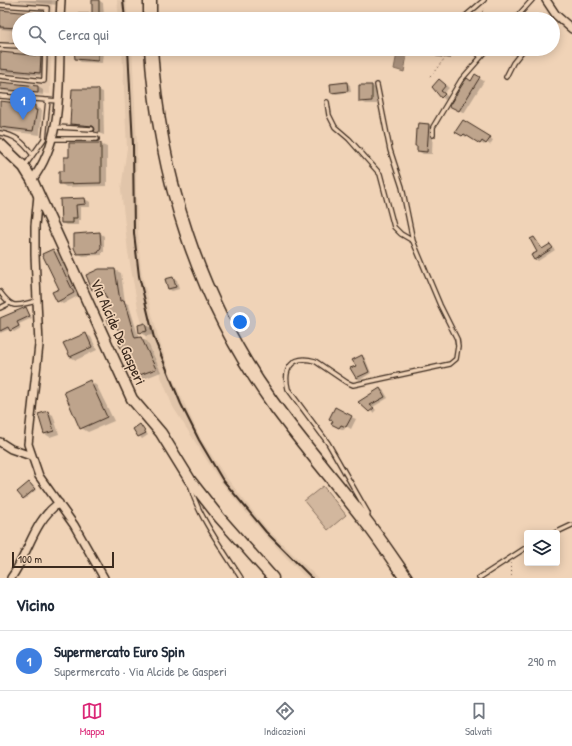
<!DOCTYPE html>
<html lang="it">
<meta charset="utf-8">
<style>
:root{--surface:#fff;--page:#f6f6f7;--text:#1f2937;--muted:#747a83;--line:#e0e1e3;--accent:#db2777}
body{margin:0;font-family:"Patrick Hand",sans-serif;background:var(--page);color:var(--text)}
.controls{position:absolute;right:12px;bottom:12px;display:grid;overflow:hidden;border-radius:4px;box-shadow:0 2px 10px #0003}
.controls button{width:36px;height:36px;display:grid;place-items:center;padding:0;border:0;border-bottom:1px solid var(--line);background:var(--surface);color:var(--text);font:20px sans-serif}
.scale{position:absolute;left:12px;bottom:10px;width:102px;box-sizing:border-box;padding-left:4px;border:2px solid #3b2a1e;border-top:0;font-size:11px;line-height:14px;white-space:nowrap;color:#3b2a1e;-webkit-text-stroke:3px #f0d3b7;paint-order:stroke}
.you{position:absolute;left:240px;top:322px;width:14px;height:14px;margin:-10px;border:3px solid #fff;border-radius:50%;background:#1a73e8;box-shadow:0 0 0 6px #1a73e833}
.badge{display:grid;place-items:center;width:26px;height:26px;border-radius:50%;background:var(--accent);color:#fff;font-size:13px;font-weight:700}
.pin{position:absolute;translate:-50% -33px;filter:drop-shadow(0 1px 2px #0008)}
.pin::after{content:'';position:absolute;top:21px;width:14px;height:12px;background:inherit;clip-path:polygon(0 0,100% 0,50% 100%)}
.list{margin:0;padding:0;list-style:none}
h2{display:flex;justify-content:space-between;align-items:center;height:52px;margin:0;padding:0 16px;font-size:17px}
h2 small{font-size:13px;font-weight:400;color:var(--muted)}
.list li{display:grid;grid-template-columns:26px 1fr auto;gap:12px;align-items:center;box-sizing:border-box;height:60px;padding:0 16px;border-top:1px solid var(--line)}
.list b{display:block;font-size:15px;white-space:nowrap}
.list p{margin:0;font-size:13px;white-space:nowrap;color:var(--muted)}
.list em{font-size:13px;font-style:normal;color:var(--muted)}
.icon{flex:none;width:22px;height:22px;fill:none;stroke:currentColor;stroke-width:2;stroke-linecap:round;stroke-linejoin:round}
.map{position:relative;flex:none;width:572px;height:578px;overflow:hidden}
.search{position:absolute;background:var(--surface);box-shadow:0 2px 10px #0003;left:12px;right:12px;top:12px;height:44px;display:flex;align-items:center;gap:10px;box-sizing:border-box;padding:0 14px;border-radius:22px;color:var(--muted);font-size:15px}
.sheet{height:112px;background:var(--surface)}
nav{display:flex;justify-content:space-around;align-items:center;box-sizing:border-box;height:56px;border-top:1px solid var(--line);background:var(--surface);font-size:11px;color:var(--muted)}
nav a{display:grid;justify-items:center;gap:2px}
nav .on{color:var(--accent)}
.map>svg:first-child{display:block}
</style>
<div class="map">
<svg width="572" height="578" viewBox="0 0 572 578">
<rect width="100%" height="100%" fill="#f0d3b7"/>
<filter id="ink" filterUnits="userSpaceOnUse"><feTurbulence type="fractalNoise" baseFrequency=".025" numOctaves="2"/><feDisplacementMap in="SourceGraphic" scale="8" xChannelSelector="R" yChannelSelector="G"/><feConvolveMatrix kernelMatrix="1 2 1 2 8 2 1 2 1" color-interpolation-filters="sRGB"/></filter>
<g filter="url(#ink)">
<path fill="#e1c5aa" d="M 0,0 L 52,0 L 52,19 L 19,19 L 19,49 L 51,49 L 50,94 L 0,89 Z
M 117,0 L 126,0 L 128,19 L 119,19 Z
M 122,49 L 132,49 L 137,145 L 136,190 L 139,251 L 142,275 L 158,337 L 171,375 L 201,439 L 225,476 L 268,530 L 318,578 L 307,578 L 302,574 L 264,534 L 220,481 L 173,407 L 146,339 L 138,308 L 128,252 L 121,189 L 127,148 Z"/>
<path fill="#d2b79e" stroke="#86705e" d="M 323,486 L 346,515 L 328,530 L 304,501 Z"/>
<path fill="#a8907b" stroke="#7c6756" d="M 397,53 L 407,55 L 404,72 L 394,69 Z"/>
<path fill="#0003" d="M 11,0 L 58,0 L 58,5 Z
M 98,0 L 103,3 L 104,16 L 100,16 L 100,19 L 76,19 L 96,15 Z
M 0,11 L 41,15 L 48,19 L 19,19 L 19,31 L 0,29 Z
M 76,49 L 100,49 L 103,51 L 102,63 L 81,62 L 76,59 Z
M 508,49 L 518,49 L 512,55 L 506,50 Z
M 0,53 L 41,57 L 48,61 L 47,76 L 0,72 Z
M 475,76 L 484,81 L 464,113 L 451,105 Z
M 442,82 L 449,88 L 444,93 L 448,97 L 445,100 L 433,87 Z
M 0,83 L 38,87 L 43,90 L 43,95 L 0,91 Z
M 347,83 L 350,85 L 351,92 L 336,94 L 332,92 Z
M 372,86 L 377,89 L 377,104 L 366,104 L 360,101 Z
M 99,90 L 103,92 L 104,135 L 95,132 L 96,128 L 75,127 L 71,124 Z
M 0,102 L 35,106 L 42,110 L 40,135 L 0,130 Z
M 463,121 L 493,140 L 490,145 L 486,142 L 484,145 L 467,135 L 466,137 L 457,132 Z
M 428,125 L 433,127 L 432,154 L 423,154 L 418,151 Z
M 100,144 L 107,147 L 107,186 L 66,187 L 60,183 L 70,158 Z
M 85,199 L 90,202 L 90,207 L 81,207 L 81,220 L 78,220 L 78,225 L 66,225 L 62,223 L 61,200 Z
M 100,233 L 104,236 L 104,252 L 102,252 L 102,255 L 83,256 L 78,253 Z
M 534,238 L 543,249 L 550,245 L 555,250 L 538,261 L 535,259 L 539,252 Z
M 53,250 L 58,253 L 78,296 L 63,304 L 58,301 L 60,290 Z
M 115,270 L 121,273 L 125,302 L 129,305 L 139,338 L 147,341 L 161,372 L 141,380 L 135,376 L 118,327 L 110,324 L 110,305 L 104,290 L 99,293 L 93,289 Z
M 173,278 L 177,280 L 179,289 L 172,291 L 168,289 L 166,280 Z
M 26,308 L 32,318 L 19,324 L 21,328 L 14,332 L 10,329 L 0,333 L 0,320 Z
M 144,324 L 151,328 L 153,335 L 146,336 L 140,333 Z
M 85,334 L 91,337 L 97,350 L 76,360 L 70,357 Z
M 362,356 L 365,358 L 371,373 L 360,380 L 356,378 L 357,366 Z
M 90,381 L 97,386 L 114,421 L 88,432 L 81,428 Z
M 381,389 L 384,391 L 388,398 L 373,407 L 376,410 L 373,413 L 359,402 Z
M 48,412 L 53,415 L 59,434 L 50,437 L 45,434 Z
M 351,417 L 356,419 L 351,429 L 346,426 L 344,430 L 337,427 Z
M 140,425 L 148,435 L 142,439 L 134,429 Z
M 31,484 L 36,490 L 25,499 L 23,498 Z"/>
<path fill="#bea48c" stroke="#3b2a1e" d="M 92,0 L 99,0 L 99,14 L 96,14 L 96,19 L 75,19 L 76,14 L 94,14 L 92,14 Z
M 0,10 L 41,14 L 41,19 L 19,19 L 19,28 L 0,27 Z
M 74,49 L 98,49 L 98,61 L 75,59 Z
M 437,49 L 445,49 L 452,54 L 450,58 L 436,56 Z
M 0,52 L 41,56 L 40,73 L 0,69 Z
M 475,74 L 480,77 L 459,111 L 449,106 L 464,82 L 467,78 L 471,81 Z
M 439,79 L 446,85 L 441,91 L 445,94 L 441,98 L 432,87 Z
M 0,82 L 38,86 L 38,93 L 0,89 Z
M 347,82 L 348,91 L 331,93 L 330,84 Z
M 359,85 L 372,85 L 372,101 L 359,102 Z
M 72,89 L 99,89 L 99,133 L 94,132 L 95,129 L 93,126 L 70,124 Z
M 0,101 L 35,105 L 35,110 L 37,110 L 33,131 L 0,127 Z
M 463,120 L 491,137 L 486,144 L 482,141 L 480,144 L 464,134 L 462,136 L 455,132 Z
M 419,123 L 429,124 L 427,152 L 417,151 L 417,146 L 415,146 L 416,129 L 418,129 Z
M 69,143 L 101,143 L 101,183 L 59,184 L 59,171 L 64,171 L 64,157 L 69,157 Z
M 85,198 L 86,204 L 76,205 L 77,218 L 73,218 L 73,223 L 61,223 L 60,199 Z
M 100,232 L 101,247 L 98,253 L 77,254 L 74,248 L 74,234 Z
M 534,237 L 542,249 L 550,244 L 553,248 L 534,260 L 531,255 L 537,252 L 530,239 Z
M 53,249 L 74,293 L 57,302 L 52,292 L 59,289 L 42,254 Z
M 99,269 L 115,269 L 120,301 L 124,300 L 135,338 L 141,337 L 156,369 L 134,377 L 118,342 L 123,340 L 115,323 L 109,325 L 104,306 L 109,304 L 101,286 L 92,290 L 86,275 Z
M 173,277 L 176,287 L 168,289 L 165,279 Z
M 26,307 L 30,316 L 17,322 L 19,326 L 10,331 L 8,327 L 0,331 L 0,318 Z
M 145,323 L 147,331 L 139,333 L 138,325 Z
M 86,333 L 92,347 L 70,357 L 63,343 Z
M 362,355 L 369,372 L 356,378 L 350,368 L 356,366 L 352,360 Z
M 90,380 L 107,417 L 80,429 L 64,392 Z
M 380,388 L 385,397 L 370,405 L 374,408 L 369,412 L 358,402 Z
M 335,407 L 352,416 L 346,427 L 341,425 L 339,428 L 331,424 L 333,421 L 329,419 Z
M 48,411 L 54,431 L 44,434 L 38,414 Z
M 140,424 L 146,433 L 138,437 L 133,429 Z
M 29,482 L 35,489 L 23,499 L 17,492 Z"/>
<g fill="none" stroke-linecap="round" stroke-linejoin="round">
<g stroke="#3b2a1e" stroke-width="6">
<path id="service" d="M 0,5 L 47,8 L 46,19
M 462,19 L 484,0
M 515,19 L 532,0
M 0,45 L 19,46
M 473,49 L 481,57
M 0,76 L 44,81 L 45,49
M 506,77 L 513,63 L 524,49
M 0,96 L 58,101
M 327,102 L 329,115 L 335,127 L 349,139 L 380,174 L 394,227 L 401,234 L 413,241
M 56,127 L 92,129
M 0,133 C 15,135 23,142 32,154
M 433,135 L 433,127 L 461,80 L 488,49
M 52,139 L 97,139
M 25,166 L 44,139 L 48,100
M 0,292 C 14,311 16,305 37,301
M 0,308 L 8,304
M 191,486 C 194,510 227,556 241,578
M 367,518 L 368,513 L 328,443 L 288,389 C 283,369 292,354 315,361 L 346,382 L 353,385 L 450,364 L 456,359 L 458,346 L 457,339 L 440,305 L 413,241 L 402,187 L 390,150 L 377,85
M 555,533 L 572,525
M 479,578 L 527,547"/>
</g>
<g stroke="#3b2a1e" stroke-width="10">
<path id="minor" d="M 546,0 L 556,15 L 572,29
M 60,19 L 61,0
M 32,180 C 61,142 59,94 60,49
M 38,195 L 35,226 L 35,255 L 39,345 L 28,444 L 39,476 L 74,525 L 104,578
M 0,442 L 11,449 L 31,456
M 11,578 C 29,553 33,521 59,503"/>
</g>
<g stroke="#3b2a1e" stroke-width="13">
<path id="secondary" d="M 0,144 L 24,167 L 32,180 L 132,399 L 161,433 L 190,480 L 219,517 L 273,578"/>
</g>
<g stroke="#3b2a1e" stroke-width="15">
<path id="primary" d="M 150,0 L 150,19
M 151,49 C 159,175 198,299 272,402 C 301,442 334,480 364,519 C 379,538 392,558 406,578"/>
</g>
<path stroke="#3b2a1e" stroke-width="1" stroke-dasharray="1 3" stroke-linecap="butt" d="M 479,19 L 484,8
M 430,77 L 452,49
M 511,563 L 512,578"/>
<use href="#service" stroke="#f0d3b7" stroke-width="3.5"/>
<use href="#minor" stroke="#f0d3b7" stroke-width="7"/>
<use href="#secondary" stroke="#f0d3b7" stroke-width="10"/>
<use href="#primary" stroke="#f0d3b7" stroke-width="12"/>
<path stroke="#3b2a1e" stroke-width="2" d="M 123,0 L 125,19
M 128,49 L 133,145 L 134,233 L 139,276 L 154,338 L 181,404 L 199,440 L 222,479 L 266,532 L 312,578"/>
</g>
</g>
<g text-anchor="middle" stroke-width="3.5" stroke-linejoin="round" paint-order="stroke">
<g font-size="15" fill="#3b2a1e" stroke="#f0d3b7">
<text transform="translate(118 332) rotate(66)" y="5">Via Alcide De Gasperi</text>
</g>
</g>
</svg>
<div class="controls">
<button><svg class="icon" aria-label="layers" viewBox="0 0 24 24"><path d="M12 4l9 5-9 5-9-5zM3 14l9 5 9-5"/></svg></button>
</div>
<div class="scale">100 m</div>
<div class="you"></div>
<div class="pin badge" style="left:23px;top:120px;background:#3f7fe0">1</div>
<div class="search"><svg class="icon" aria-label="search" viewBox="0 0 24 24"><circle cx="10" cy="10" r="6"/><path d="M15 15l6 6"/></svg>Cerca qui</div>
</div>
<section class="sheet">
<h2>Vicino<small></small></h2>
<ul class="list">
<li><span class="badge" style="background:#3f7fe0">1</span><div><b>Supermercato Euro Spin</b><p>Supermercato · Via Alcide De Gasperi</p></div><em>290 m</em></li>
</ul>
</section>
<nav>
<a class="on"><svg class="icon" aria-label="map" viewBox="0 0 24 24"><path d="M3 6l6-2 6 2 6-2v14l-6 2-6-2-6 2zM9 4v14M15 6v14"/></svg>Mappa</a>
<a><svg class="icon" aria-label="directions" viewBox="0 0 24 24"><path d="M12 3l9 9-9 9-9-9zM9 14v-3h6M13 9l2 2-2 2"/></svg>Indicazioni</a>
<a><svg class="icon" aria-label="saved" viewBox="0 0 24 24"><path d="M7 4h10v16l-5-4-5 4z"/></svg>Salvati</a>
</nav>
